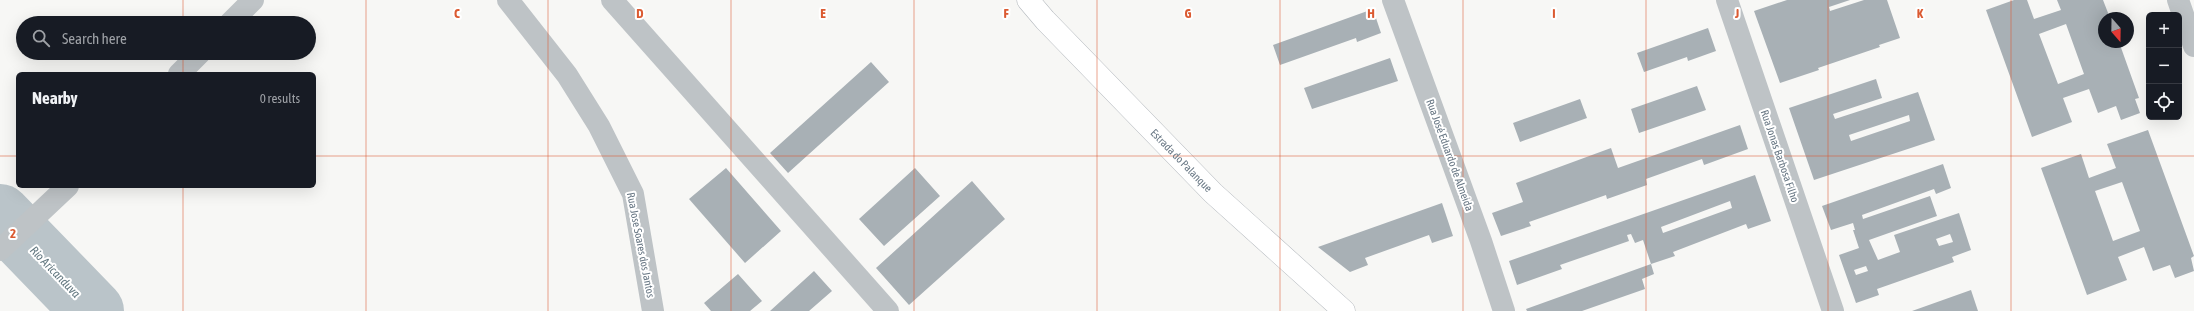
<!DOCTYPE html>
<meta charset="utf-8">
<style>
:root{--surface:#171b24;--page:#20242c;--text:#f1f3f6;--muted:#9ea1a6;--line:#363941}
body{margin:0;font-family:"Asap Condensed",sans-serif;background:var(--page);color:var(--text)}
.controls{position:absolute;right:12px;top:12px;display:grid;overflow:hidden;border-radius:6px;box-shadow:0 4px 16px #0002}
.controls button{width:36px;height:36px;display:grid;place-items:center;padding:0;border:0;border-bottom:1px solid var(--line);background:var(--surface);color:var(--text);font:20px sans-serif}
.compass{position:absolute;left:2098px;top:12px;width:36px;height:36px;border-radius:50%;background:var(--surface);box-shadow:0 4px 16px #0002;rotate:160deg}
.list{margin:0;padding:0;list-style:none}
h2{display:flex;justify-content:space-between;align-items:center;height:52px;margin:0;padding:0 16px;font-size:17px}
h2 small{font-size:13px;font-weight:400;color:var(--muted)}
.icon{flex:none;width:22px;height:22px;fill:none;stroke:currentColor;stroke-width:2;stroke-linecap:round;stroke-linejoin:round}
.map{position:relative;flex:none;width:2194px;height:311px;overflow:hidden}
.search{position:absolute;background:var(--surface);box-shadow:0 4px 16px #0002;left:16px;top:16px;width:300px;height:44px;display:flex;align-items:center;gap:10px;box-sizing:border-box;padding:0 14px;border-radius:22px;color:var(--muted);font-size:15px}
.panel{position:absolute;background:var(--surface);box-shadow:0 4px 16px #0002;left:16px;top:72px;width:300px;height:116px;border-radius:6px}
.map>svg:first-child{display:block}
</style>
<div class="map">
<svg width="2194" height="311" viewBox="0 0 2194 311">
<rect width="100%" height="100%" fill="#f7f7f5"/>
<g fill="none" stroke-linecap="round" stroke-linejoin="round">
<path stroke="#bac4c9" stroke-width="62" d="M 0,215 L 93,311"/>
</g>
<path fill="#a8b0b5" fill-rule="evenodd" d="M 1787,0 L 1850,0 L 1829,7 L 1830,11 L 1864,0 L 1887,0 L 1900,38 L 1879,45 L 1880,47 L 1818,68 L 1819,70 L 1780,83 L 1754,11 Z
M 2014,0 L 2027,0 L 2034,19 L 2061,10 L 2057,0 L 2103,0 L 2110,18 L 2104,18 L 2104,42 L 2119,42 L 2139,98 L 2135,99 L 2140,113 L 2121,120 L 2116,106 L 2098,113 L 2089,89 L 2063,98 L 2072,122 L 2032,137 L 1986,10 ZM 2066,24 L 2084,74 L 2058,84 L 2039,34 Z
M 1373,9 L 1381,33 L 1357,42 L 1356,38 L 1280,65 L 1273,45 Z
M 1708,28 L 1716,51 L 1688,61 L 1687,57 L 1644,72 L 1637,53 Z
M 1390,58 L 1398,81 L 1312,109 L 1304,88 Z
M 871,62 L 889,82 L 788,173 L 770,153 Z
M 1876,79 L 1882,98 L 1833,114 L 1835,119 L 1918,92 L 1935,140 L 1814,180 L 1789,108 ZM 1909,115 L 1910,121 L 1851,141 L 1849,135 Z
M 1697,86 L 1706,110 L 1639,133 L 1631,109 Z
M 1580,99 L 1587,118 L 1520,142 L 1513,123 Z
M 1740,125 L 1748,149 L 1704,165 L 1702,159 L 1646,179 L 1647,185 L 1607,199 L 1606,195 L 1529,222 L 1531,226 L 1501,236 L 1492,213 L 1523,202 L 1516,183 L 1611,148 L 1618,168 Z
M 2148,130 L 2194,256 L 2191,258 L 2194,271 L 2175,278 L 2170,265 L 2153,271 L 2144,247 L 2118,257 L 2127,280 L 2087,295 L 2041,168 L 2081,154 L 2089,178 L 2116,168 L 2107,144 ZM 2122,182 L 2140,231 L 2113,241 L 2095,191 Z
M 1943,164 L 1951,188 L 1936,194 L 1934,189 L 1862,215 L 1863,219 L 1930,196 L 1937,216 L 1869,240 L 1878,260 L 1900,252 L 1894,235 L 1959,213 L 1971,250 L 1952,257 L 1954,262 L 1877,289 L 1879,295 L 1856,303 L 1839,255 L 1859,248 L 1853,230 L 1855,230 L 1853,223 L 1831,230 L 1822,206 ZM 1950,234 L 1953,242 L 1939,246 L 1936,239 ZM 1866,266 L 1868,271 L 1856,275 L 1854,270 Z
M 726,168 L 781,231 L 745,263 L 689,199 Z
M 915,168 L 940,196 L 884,246 L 859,219 Z
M 1755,175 L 1771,221 L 1748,229 L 1746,224 L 1673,252 L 1675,256 L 1651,264 L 1643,240 L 1635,243 L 1631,234 L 1627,235 L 1629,241 L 1560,265 L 1562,269 L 1517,285 L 1509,261 ZM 1730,201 L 1732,208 L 1663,233 L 1661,227 Z
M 972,181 L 1005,219 L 909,305 L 876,268 Z
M 1442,203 L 1453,236 L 1432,243 L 1429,235 L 1365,258 L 1368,265 L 1350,272 L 1318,247 Z
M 1651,264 L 1654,274 L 1642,279 L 1645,289 L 1582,311 L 1527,311 L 1526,309 Z
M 814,271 L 832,291 L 809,311 L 770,311 Z
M 738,274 L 762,301 L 750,311 L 711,311 L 704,303 Z
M 1971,290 L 1978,311 L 1912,311 Z"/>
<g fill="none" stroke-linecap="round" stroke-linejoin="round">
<g stroke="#b3b8bd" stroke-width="23">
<g id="secondary">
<path id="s1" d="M 1028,0 L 1045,20 L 1213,193 L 1344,311"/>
</g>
</g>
<path stroke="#bec3c6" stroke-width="22" d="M 508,0 L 567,75 L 599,126 L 633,194 L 653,311
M 612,0 L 888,311
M 1393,0 L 1481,241 L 1504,311
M 1727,0 L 1833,311
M 2178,0 L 2194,46
M 230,23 L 253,0
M 179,74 L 200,53
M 0,250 L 68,186"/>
<use href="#secondary" stroke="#fff" stroke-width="22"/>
</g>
<path fill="none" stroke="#db5a31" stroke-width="1" stroke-opacity="0.55" d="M 183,0 L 183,23M 366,0 L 366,311M 548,0 L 548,311M 731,0 L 731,311M 914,0 L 914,311M 1097,0 L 1097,311M 1280,0 L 1280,311M 1463,0 L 1463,311M 1646,0 L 1646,311M 1828,0 L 1828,311M 2011,0 L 2011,311M 183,53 L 183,74M 0,156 L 18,156M 314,156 L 2194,156M 183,186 L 183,311"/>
<g text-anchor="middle" stroke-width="4" stroke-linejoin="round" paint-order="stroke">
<g font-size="11" fill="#687784" stroke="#fff">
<text transform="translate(1450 155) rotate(70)" y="4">Rua José Eduardo de Almeida</text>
<text transform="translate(1780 156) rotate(71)" y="4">Rua Jonas Barbosa Filho</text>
<text dy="4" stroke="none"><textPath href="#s1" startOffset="222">Estrada do Palanque</textPath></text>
<text transform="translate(641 245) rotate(79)" y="4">Rua Jose Soares dos Jantos</text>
</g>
<g font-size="12" font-style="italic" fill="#637880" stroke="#fff">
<text transform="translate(55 272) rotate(46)" y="4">Rio Aricanduva</text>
</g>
</g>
<g font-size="13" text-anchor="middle" font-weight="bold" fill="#db5a31" stroke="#fff" stroke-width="4" stroke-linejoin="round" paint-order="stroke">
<text x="457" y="18">C</text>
<text x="640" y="18">D</text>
<text x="823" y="18">E</text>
<text x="1006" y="18">F</text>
<text x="1188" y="18">G</text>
<text x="1371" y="18">H</text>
<text x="1554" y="18">I</text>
<text x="1737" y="18">J</text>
<text x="1920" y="18">K</text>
<text x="13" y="238">2</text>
</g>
</svg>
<div class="controls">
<button>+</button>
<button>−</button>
<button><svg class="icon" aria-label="locate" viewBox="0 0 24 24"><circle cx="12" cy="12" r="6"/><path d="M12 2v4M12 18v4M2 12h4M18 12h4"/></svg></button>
</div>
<svg class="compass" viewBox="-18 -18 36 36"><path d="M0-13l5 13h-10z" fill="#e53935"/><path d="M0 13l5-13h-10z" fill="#9ea1a6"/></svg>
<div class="search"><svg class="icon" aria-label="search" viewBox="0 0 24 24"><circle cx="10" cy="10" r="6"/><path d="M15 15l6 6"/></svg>Search here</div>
<section class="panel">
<h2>Nearby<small>0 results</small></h2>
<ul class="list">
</ul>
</section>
</div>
